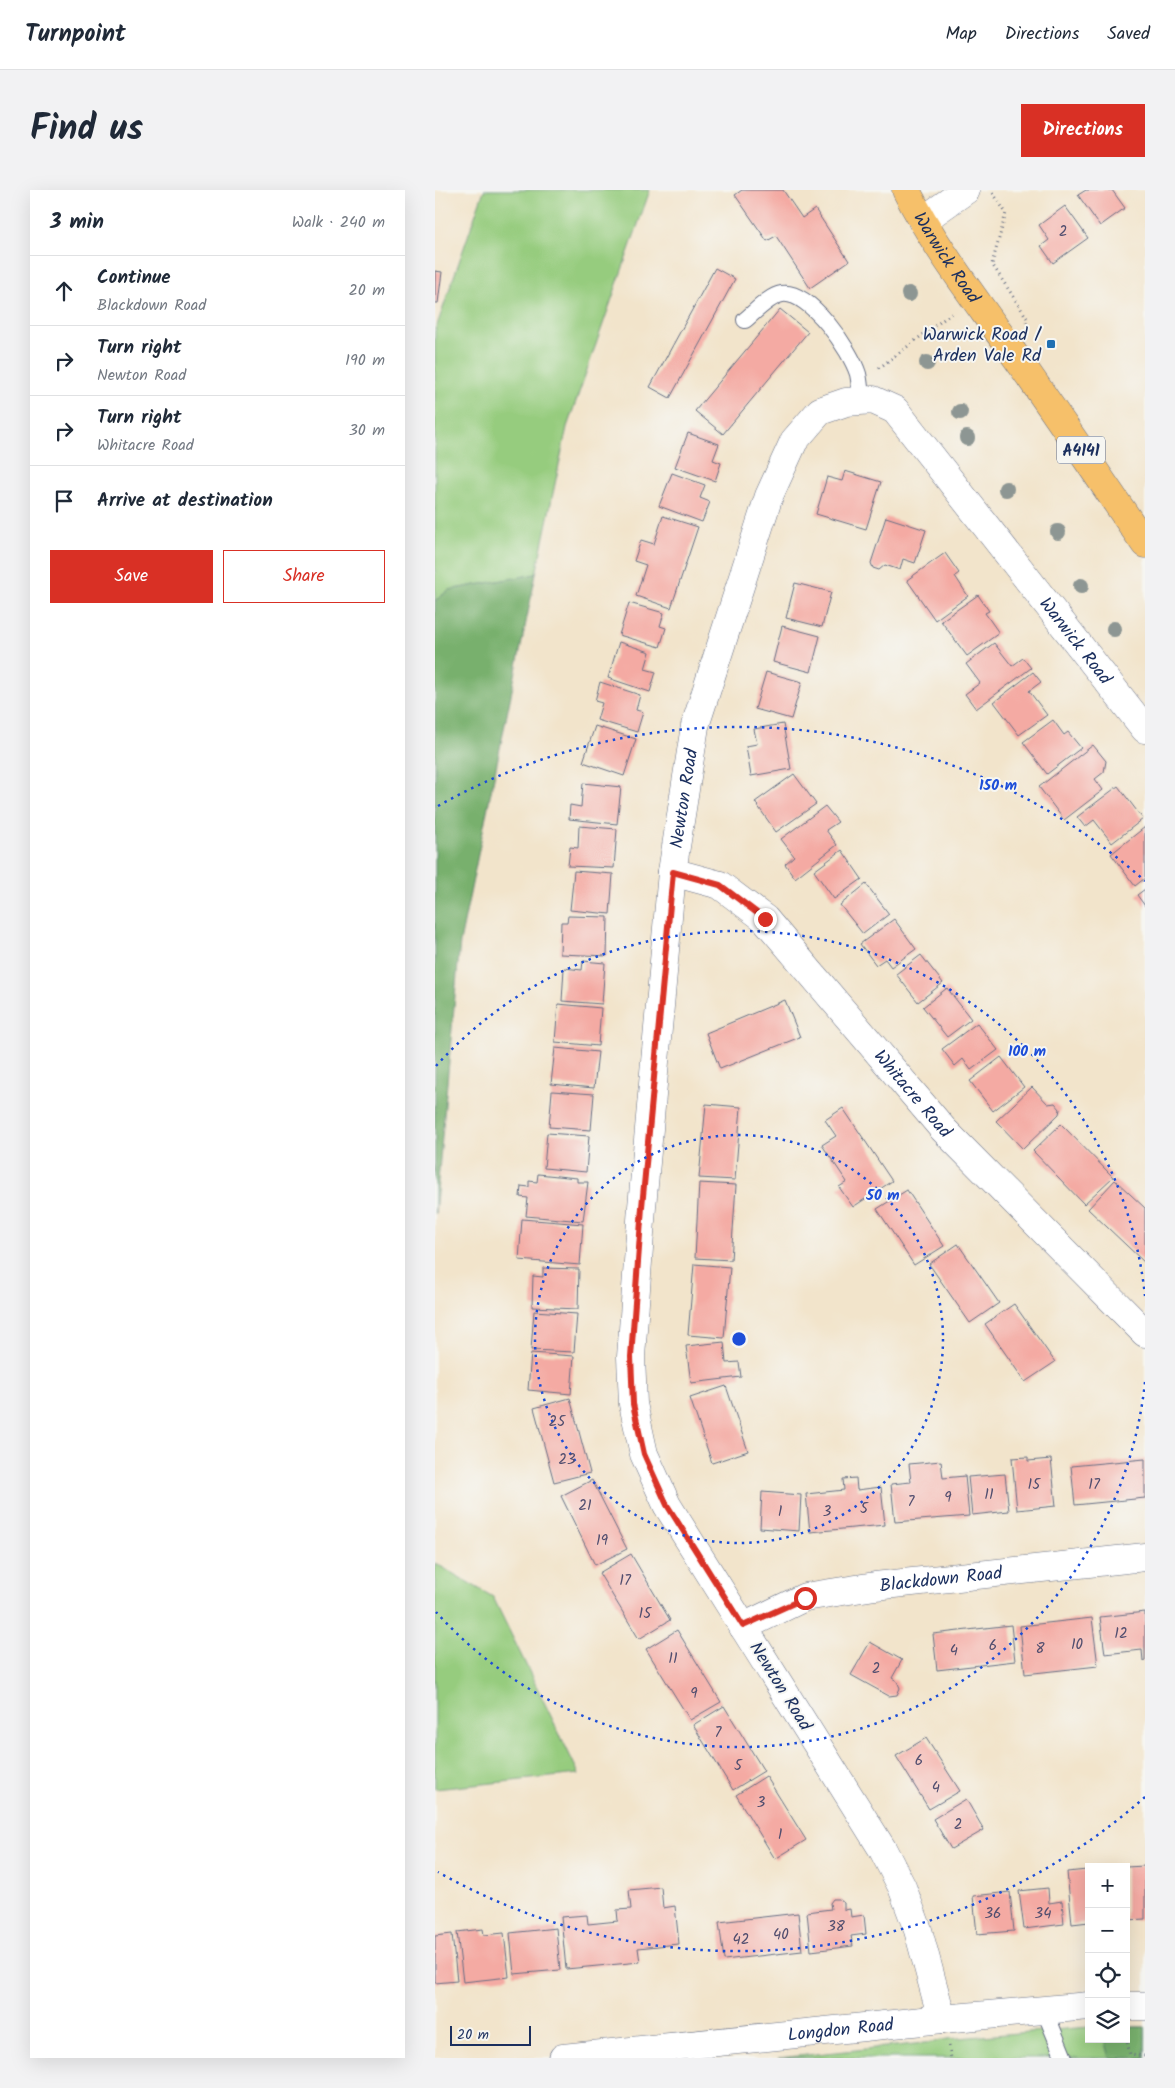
<!DOCTYPE html>
<meta charset="utf-8">
<style>
:root{--surface:#fff;--page:#f2f2f3;--text:#1f2937;--muted:#747a83;--line:#e0e1e3;--accent:#d93025}
body{margin:0;font-family:Kalam,sans-serif;background:var(--page);color:var(--text)}
.controls{position:absolute;right:15px;bottom:15px;display:grid;overflow:hidden;border-radius:0px;box-shadow:0 5px 20px #0002}
.controls button{width:45px;height:45px;display:grid;place-items:center;padding:0;border:0;border-bottom:1px solid var(--line);background:var(--surface);color:var(--text);font:25px sans-serif}
.scale{position:absolute;left:15px;bottom:12px;width:81px;box-sizing:border-box;padding-left:5px;border:2px solid #1b2f5e;border-top:0;font-size:14px;line-height:18px;white-space:nowrap;color:#1b2f5e;-webkit-text-stroke:4px #f6f6f2;paint-order:stroke}
.stop{position:absolute;width:15px;height:15px;margin:-11px;border:4px solid #d93025;border-radius:50%;background:#fff}
.stop.end{background:#d93025;border-color:#fff;box-shadow:0 1px 5px #0008}
.list{margin:0;padding:0;list-style:none}
h2{display:flex;justify-content:space-between;align-items:center;height:65px;margin:0;padding:0 20px;font-size:21px}
h2 small{font-size:16px;font-weight:400;color:var(--muted)}
.list li{display:grid;grid-template-columns:32px 1fr auto;gap:15px;align-items:center;box-sizing:border-box;height:70px;padding:0 20px;border-top:1px solid var(--line)}
.list b{display:block;font-size:19px;white-space:nowrap}
.list p{margin:0;font-size:16px;white-space:nowrap;color:var(--muted)}
.list em{font-size:16px;font-style:normal;color:var(--muted)}
.actions{display:flex;gap:10px;padding:15px 20px}
.actions a{flex:1;padding:11px 0;border:1px solid var(--accent);border-radius:0px;text-align:center;font-size:18px;color:var(--accent)}
.actions .main{background:var(--accent);color:#fff}
.icon{flex:none;width:28px;height:28px;fill:none;stroke:currentColor;stroke-width:2;stroke-linecap:round;stroke-linejoin:round}
.map{position:relative;flex:none;width:710px;height:1868px;overflow:hidden;border-radius:0px}
header{display:flex;align-items:center;gap:30px;box-sizing:border-box;height:70px;padding:0 25px;background:var(--surface);border-bottom:1px solid var(--line)}
header strong{font-size:24px}
nav{display:flex;gap:28px;margin-inline-start:auto;font-size:18px}
.intro{display:flex;align-items:center;justify-content:space-between;box-sizing:border-box;height:120px;padding:0 30px}
h1{margin:0;font-size:35px}
.button{padding:12px 22px;border-radius:0px;background:var(--accent);color:#fff;font-size:18px;font-weight:700}
main{display:flex;gap:30px;padding:0 30px}
aside{flex:1;background:var(--surface);border-radius:0px;box-shadow:0 5px 20px #0002}
.map>svg:first-child{display:block}
</style>
<header>
<strong>Turnpoint</strong>
<nav><a>Map</a><a>Directions</a><a>Saved</a></nav>
</header>
<div class="intro"><h1>Find us</h1><a class="button">Directions</a></div>
<main>
<aside>
<h2>3 min<small>Walk · 240 m</small></h2>
<ul class="list">
<li><svg class="icon" aria-label="ahead" viewBox="0 0 24 24"><path d="M12 20V5M6 11l6-6 6 6"/></svg><div><b>Continue</b><p>Blackdown Road</p></div><em>20 m</em></li>
<li><svg class="icon" aria-label="right" viewBox="0 0 24 24"><path d="M7 20v-9h11M14 6l5 5-5 5"/></svg><div><b>Turn right</b><p>Newton Road</p></div><em>190 m</em></li>
<li><svg class="icon" aria-label="right" viewBox="0 0 24 24"><path d="M7 20v-9h11M14 6l5 5-5 5"/></svg><div><b>Turn right</b><p>Whitacre Road</p></div><em>30 m</em></li>
<li><svg class="icon" aria-label="arrive" viewBox="0 0 24 24"><path d="M6 21V4h12l-3 4 3 4H6"/></svg><div><b>Arrive at destination</b></div></li>
</ul>
<div class="actions"><a class="main">Save</a><a>Share</a></div>
</aside>
<div class="map">
<svg width="710" height="1868" viewBox="0 0 710 1868">
<rect width="100%" height="100%" fill="#f6f6f2"/>
<filter id="ink" filterUnits="userSpaceOnUse"><feTurbulence type="fractalNoise" baseFrequency=".02" numOctaves="2"/><feDisplacementMap in="SourceGraphic" scale="10" xChannelSelector="R" yChannelSelector="G"/><feConvolveMatrix kernelMatrix="1 2 1 2 8 2 1 2 1" color-interpolation-filters="sRGB"/></filter>
<filter id="wash" filterUnits="userSpaceOnUse"><feTurbulence type="fractalNoise" baseFrequency=".0096" numOctaves="4" result="noise"/><feDisplacementMap in="SourceGraphic" scale="20" xChannelSelector="R" yChannelSelector="G"/><feGaussianBlur stdDeviation="1.12" result="paint"/><feColorMatrix in="noise" values="0 0 0 0 0 0 0 0 0 0 0 0 0 0 0 0 0 1.4 0 .05"/><feComposite in="paint" operator="in"/></filter>
<g filter="url(#wash)">
<rect width="100%" height="100%" fill="#f2e4cb"/>
<path fill="#96cc7e" stroke="#587e6e" d="M 49,0 L 215,0 L 132,237 L 101,384 L 14,400 L 0,411 L 0,141 Z
M 0,1373 L 58,1407 L 144,1584 L 0,1599 Z
M 654,1837 L 654,1849 L 691,1849 L 691,1837 L 710,1837 L 710,1868 L 343,1868 L 499,1852 L 512,1849 Z"/>
<path fill="#78b06d" stroke="#4a7066" d="M 101,384 L 25,752 L 0,1024 L 0,411 L 14,400 Z
M 691,1837 L 710,1837 L 710,1868 L 675,1868 L 670,1849 L 691,1849 Z"/>
<g id="blocks">
<path fill="#f4aaa3" d="M 307,0 L 348,0 L 367,28 L 380,19 L 414,71 L 375,98 L 341,46 L 332,51 L 300,5 Z
M 651,0 L 677,0 L 690,18 L 665,36 L 643,5 Z
M 630,16 L 653,48 L 618,73 L 606,56 L 614,50 L 604,35 Z
M 280,78 L 300,89 L 235,208 L 215,197 Z
M 0,81 L 7,82 L 3,113 L 0,113 Z
M 345,119 L 373,142 L 288,244 L 260,221 Z
M 253,243 L 284,254 L 278,270 L 286,273 L 280,291 L 240,277 Z
M 410,281 L 446,292 L 431,339 L 381,324 L 392,287 L 407,291 Z
M 237,283 L 270,295 L 265,308 L 275,312 L 267,332 L 224,316 Z
M 228,326 L 263,337 L 236,418 L 201,406 L 211,375 L 199,371 L 206,350 L 219,354 Z
M 451,327 L 491,340 L 480,373 L 468,369 L 465,380 L 450,375 L 444,380 L 438,378 L 436,373 Z
M 510,363 L 524,383 L 520,386 L 533,406 L 500,430 L 472,390 Z
M 360,393 L 396,402 L 387,437 L 351,428 Z
M 543,405 L 554,421 L 550,423 L 564,443 L 532,466 L 506,431 Z
M 194,413 L 229,423 L 225,436 L 231,438 L 225,457 L 184,445 Z
M 347,436 L 385,446 L 376,482 L 338,472 Z
M 184,452 L 215,462 L 210,479 L 221,482 L 215,502 L 173,488 Z
M 559,453 L 577,476 L 588,468 L 596,478 L 541,519 L 530,504 L 545,493 L 531,474 Z
M 331,482 L 367,492 L 356,529 L 320,519 Z
M 598,482 L 606,492 L 594,501 L 612,525 L 584,545 L 559,512 Z
M 165,492 L 205,505 L 201,520 L 208,522 L 202,542 L 162,530 L 167,513 L 160,511 Z
M 618,530 L 629,545 L 633,542 L 646,558 L 612,584 L 588,552 Z
M 348,534 L 356,579 L 316,586 L 311,556 L 322,554 L 319,539 Z
M 160,536 L 201,549 L 189,586 L 148,572 Z
M 658,555 L 671,571 L 669,582 L 660,589 L 668,600 L 629,630 L 604,597 Z
M 359,584 L 381,614 L 341,642 L 320,612 Z
M 148,593 L 186,597 L 182,634 L 134,629 L 135,615 L 146,617 Z
M 683,596 L 708,629 L 677,653 L 659,630 L 650,637 L 642,627 Z
M 390,616 L 403,632 L 391,640 L 402,655 L 360,688 L 350,674 L 359,666 L 346,649 Z
M 144,636 L 182,639 L 179,678 L 133,676 L 135,657 L 143,658 Z
M 710,637 L 710,688 L 700,696 L 676,664 Z
M 407,660 L 427,689 L 399,709 L 379,681 Z
M 139,681 L 178,684 L 175,724 L 135,720 Z
M 431,694 L 454,724 L 428,744 L 405,715 Z
M 710,699 L 710,716 L 702,705 Z
M 133,726 L 173,727 L 172,766 L 125,764 L 126,732 L 132,732 Z
M 459,729 L 481,759 L 456,777 L 450,769 L 441,775 L 425,754 Z
M 486,765 L 508,793 L 483,812 L 461,784 Z
M 148,771 L 170,773 L 167,814 L 127,811 L 129,778 L 147,780 Z
M 512,798 L 536,829 L 512,847 L 488,817 Z
M 350,810 L 365,847 L 285,879 L 271,843 Z
M 123,814 L 166,818 L 163,856 L 120,852 Z
M 542,833 L 563,860 L 536,880 L 528,869 L 520,876 L 507,859 Z
M 120,858 L 163,862 L 159,898 L 116,894 Z
M 566,867 L 589,897 L 558,921 L 535,891 Z
M 597,897 L 613,914 L 620,913 L 625,919 L 624,924 L 588,959 L 561,931 Z
M 117,901 L 159,904 L 156,940 L 114,937 Z
M 271,914 L 306,917 L 300,990 L 264,988 Z
M 408,918 L 457,991 L 418,1017 L 404,997 L 412,992 L 387,955 L 401,946 L 390,930 Z
M 626,934 L 678,987 L 649,1014 L 598,961 Z
M 112,943 L 154,946 L 151,982 L 109,978 Z
M 103,984 L 142,988 L 142,992 L 153,992 L 148,1031 L 91,1026 L 93,1008 L 85,1007 L 86,996 L 94,997 L 94,991 L 102,992 Z
M 680,990 L 710,1018 L 710,1073 L 653,1019 Z
M 264,993 L 301,995 L 296,1070 L 260,1068 Z
M 472,1000 L 509,1056 L 479,1075 L 442,1019 Z
M 87,1029 L 148,1034 L 145,1075 L 84,1070 Z
M 523,1054 L 564,1113 L 535,1133 L 494,1074 Z
M 259,1074 L 295,1077 L 289,1148 L 253,1145 Z
M 108,1078 L 144,1079 L 143,1119 L 97,1117 L 98,1086 L 108,1087 Z
M 579,1114 L 620,1172 L 590,1192 L 550,1134 Z
M 99,1121 L 142,1124 L 139,1162 L 96,1160 Z
M 289,1152 L 291,1173 L 304,1172 L 306,1187 L 256,1193 L 251,1156 Z
M 96,1163 L 139,1166 L 136,1204 L 93,1200 Z
M 291,1196 L 313,1261 L 277,1273 L 255,1208 Z
M 135,1208 L 155,1283 L 119,1292 L 99,1218 Z
M 593,1267 L 593,1271 L 616,1269 L 621,1316 L 582,1320 L 577,1268 Z
M 710,1269 L 710,1308 L 640,1315 L 636,1276 Z
M 506,1271 L 508,1288 L 530,1286 L 534,1326 L 460,1332 L 456,1294 L 476,1292 L 474,1274 Z
M 570,1284 L 574,1321 L 537,1325 L 533,1287 Z
M 421,1288 L 422,1300 L 446,1297 L 450,1335 L 375,1342 L 371,1304 L 409,1300 L 408,1289 Z
M 157,1290 L 192,1359 L 160,1375 L 126,1306 Z
M 327,1302 L 366,1305 L 364,1341 L 325,1338 Z
M 196,1364 L 235,1430 L 204,1449 L 164,1383 Z
M 710,1422 L 710,1470 L 708,1471 L 707,1460 L 670,1464 L 665,1427 Z
M 657,1428 L 663,1476 L 590,1484 L 585,1436 Z
M 576,1435 L 580,1471 L 502,1480 L 498,1444 Z
M 242,1440 L 286,1512 L 255,1530 L 211,1459 Z
M 435,1452 L 467,1470 L 457,1488 L 462,1491 L 465,1498 L 462,1505 L 454,1506 L 416,1485 Z
M 289,1516 L 329,1581 L 298,1600 L 258,1535 Z
M 491,1548 L 525,1601 L 494,1619 L 461,1566 Z
M 331,1586 L 371,1650 L 340,1669 L 301,1605 Z
M 531,1609 L 549,1640 L 516,1659 L 498,1629 Z
M 710,1676 L 710,1729 L 691,1730 L 691,1677 Z
M 652,1680 L 654,1687 L 654,1732 L 637,1734 L 632,1682 Z
M 226,1697 L 228,1718 L 240,1716 L 244,1754 L 203,1758 L 205,1772 L 131,1779 L 126,1727 L 152,1725 L 153,1734 L 183,1731 L 182,1720 L 196,1719 L 194,1700 Z
M 613,1698 L 614,1713 L 627,1711 L 629,1734 L 589,1739 L 584,1701 Z
M 575,1702 L 579,1741 L 542,1744 L 538,1706 Z
M 398,1709 L 404,1709 L 409,1713 L 409,1720 L 415,1719 L 416,1727 L 429,1725 L 431,1744 L 416,1746 L 418,1756 L 376,1761 L 372,1722 L 396,1719 L 395,1713 Z
M 363,1723 L 367,1761 L 289,1770 L 284,1732 Z
M 121,1738 L 125,1780 L 79,1784 L 75,1743 Z
M 48,1739 L 49,1745 L 69,1743 L 74,1787 L 28,1792 L 22,1742 Z
M 17,1744 L 22,1791 L 0,1793 L 0,1746 Z"/>
</g>
</g>
<g filter="url(#ink)">
<use href="#blocks" fill-opacity="0" stroke="#666e84" stroke-width="1"/>
<g fill="none" stroke-linecap="round" stroke-linejoin="round">
<g stroke="#666e84" stroke-width="18">
<path id="lane" d="M 310,130 C 320,122 334,106 347,104 C 375,100 416,161 423,184 C 425,193 425,202 427,211
M 609,1819 L 629,1868"/>
</g>
<g stroke="#666e84" stroke-width="29">
<g id="street">
<path d="M 487,31 L 531,0"/>
<path id="s1" d="M 237,682 L 285,695 L 330,729 L 508,939 L 710,1143"/>
<path id="s2" d="M 308,1437 L 370,1407 L 440,1396 L 710,1367"/>
<path d="M 691,1816 L 710,1816"/>
<path id="s3" d="M 507,1829 L 483,1740 L 467,1697 L 448,1660 L 232,1315 L 209,1264 L 198,1214 L 196,1167 L 207,1017 L 237,682 L 260,536 L 334,306 L 359,251 L 385,221 L 411,212 L 438,210 L 460,220 L 710,539"/>
<path id="s4" d="M 128,1868 L 507,1829 L 654,1816"/>
</g>
</g>
<g stroke="#666e84" stroke-width="29">
<g id="primary">
<path id="s5" d="M 471,0 C 501,60 543,112 581,167 C 625,229 667,292 710,354"/>
</g>
</g>
<path stroke="#666e84" stroke-width="3" stroke-dasharray="1 4" stroke-linecap="butt" d="M 558,3 L 571,23 L 557,74 L 592,128 L 591,133
M 444,178 L 517,123
M 691,1848 L 695,1864 L 710,1866
M 514,1856 L 516,1868"/>
<use href="#lane" stroke="#fff" stroke-width="16"/>
<use href="#street" stroke="#fff" stroke-width="28"/>
<use href="#primary" stroke="#f6c06b" stroke-width="28"/>
</g>
<g fill="#8d9693">
<circle cx="474" cy="104" r="8"/>
<circle cx="492" cy="173" r="8"/>
<circle cx="525" cy="222" r="8"/>
<circle cx="532" cy="248" r="8"/>
<circle cx="571" cy="299" r="8"/>
<circle cx="623" cy="342" r="8"/>
<circle cx="646" cy="396" r="8"/>
<circle cx="679" cy="439" r="8"/>
</g>
</g>
<g fill="none" stroke-linecap="round" stroke-linejoin="round" filter="url(#ink)">
<path stroke="#d93025" stroke-width="6" d="M 330,729 L 285,695 L 238,682 L 207,1017 L 196,1167 L 198,1214 L 209,1264 L 232,1315 L 308,1436 L 370,1408"/>
</g>
<g fill="none" stroke="#1d4ed8" stroke-width="2.5" stroke-dasharray="2.5 5">
<circle cx="304" cy="1149" r="204"/>
<path d="M710 1192A408 408 0 0 1 1 1422M1 876A408 408 0 0 1 710 1106"/>
<path d="M710 1607A612 612 0 0 1 3 1682M3 616A612 612 0 0 1 710 691"/>
</g>
<rect fill="#1f6fb2" stroke="#f6f6f2" stroke-width="2" x="611" y="149" width="10" height="10" rx="2.5"/>
<g text-anchor="middle" stroke-width="4" stroke-linejoin="round" paint-order="stroke">
<g font-size="15" fill="#514e6f">
<text x="628" y="46">2</text>
<text x="122" y="1236">25</text>
<text x="132" y="1274">23</text>
<text x="599" y="1299">15</text>
<text x="659" y="1299">17</text>
<text x="554" y="1309">11</text>
<text x="513" y="1312">9</text>
<text x="476" y="1316">7</text>
<text x="150" y="1320">21</text>
<text x="429" y="1323">5</text>
<text x="345" y="1326">1</text>
<text x="392" y="1326">3</text>
<text x="167" y="1355">19</text>
<text x="190" y="1395">17</text>
<text x="210" y="1428">15</text>
<text x="686" y="1448">12</text>
<text x="642" y="1459">10</text>
<text x="558" y="1460">6</text>
<text x="605" y="1463">8</text>
<text x="519" y="1465">4</text>
<text x="238" y="1473">11</text>
<text x="441" y="1483">2</text>
<text x="259" y="1508">9</text>
<text x="283" y="1547">7</text>
<text x="484" y="1575">6</text>
<text x="303" y="1580">5</text>
<text x="501" y="1602">4</text>
<text x="326" y="1617">3</text>
<text x="523" y="1639">2</text>
<text x="345" y="1649">1</text>
<text x="558" y="1728">36</text>
<text x="608" y="1728">34</text>
<text x="401" y="1741">38</text>
<text x="346" y="1749">40</text>
<text x="306" y="1754">42</text>
</g>
<rect fill="#f6f6f2" stroke="#5d6b8a" stroke-width="1" x="622" y="246.5" width="48" height="27" rx="4"/>
<g font-size="16" font-weight="bold" fill="#1b2f5e">
<text x="646" y="266">A4141</text>
</g>
<g font-size="18" fill="#1b2f5e" stroke="#f6f6f2">
<text dy="6" stroke="none"><textPath href="#s5" startOffset="79">Warwick Road</textPath></text>
<text dy="6" stroke="none"><textPath href="#s3" startOffset="2089">Warwick Road</textPath></text>
<text dy="6" stroke="none"><textPath href="#s3" startOffset="1302">Newton Road</textPath></text>
<text dy="6" stroke="none"><textPath href="#s1" startOffset="335">Whitacre Road</textPath></text>
<text dy="6" stroke="none"><textPath href="#s2" startOffset="206">Blackdown Road</textPath></text>
<text transform="translate(346 1496) rotate(58)" y="6">Newton Road</text>
<text dy="6" stroke="none"><textPath href="#s4" startOffset="279">Longdon Road</textPath></text>
</g>
<g font-size="18" fill="#1b2f5e" stroke="#f6f6f2" text-anchor="end">
<text x="606" y="150">Warwick Road /<tspan x="606" dy="21">Arden Vale Rd</tspan></text>
</g>
</g>
<circle cx="304" cy="1149" r="8" fill="#1d4ed8" stroke="#f6f6f2" stroke-width="2.5"/>
<g font-size="15" text-anchor="middle" font-weight="bold" fill="#1d4ed8" stroke="#f6f6f2" stroke-width="4" stroke-linejoin="round" paint-order="stroke">
<text x="563" y="600">150 m</text>
<text x="592" y="866">100 m</text>
<text x="448" y="1010">50 m</text>
</g>
</svg>
<div class="controls">
<button>+</button>
<button>−</button>
<button><svg class="icon" aria-label="locate" viewBox="0 0 24 24"><circle cx="12" cy="12" r="6"/><path d="M12 2v4M12 18v4M2 12h4M18 12h4"/></svg></button>
<button><svg class="icon" aria-label="layers" viewBox="0 0 24 24"><path d="M12 4l9 5-9 5-9-5zM3 14l9 5 9-5"/></svg></button>
</div>
<div class="scale">20 m</div>
<div class="stop" style="left:370px;top:1408px"></div>
<div class="stop end" style="left:330px;top:729px"></div>
</div>
</main>
